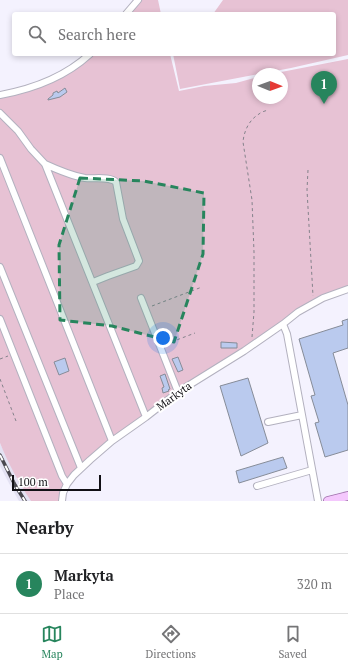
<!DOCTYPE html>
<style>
:root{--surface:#fff;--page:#f6f6f6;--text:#202124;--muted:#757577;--line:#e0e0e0;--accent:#27855d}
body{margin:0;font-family:"PT Serif",serif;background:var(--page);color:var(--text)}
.compass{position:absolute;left:252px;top:68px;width:36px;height:36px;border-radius:50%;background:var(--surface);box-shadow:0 2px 6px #0003;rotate:91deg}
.scale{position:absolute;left:12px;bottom:10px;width:89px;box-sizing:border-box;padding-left:4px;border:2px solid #111015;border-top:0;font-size:11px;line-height:14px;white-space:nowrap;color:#111015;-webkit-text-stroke:3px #fff;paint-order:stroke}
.you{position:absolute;left:163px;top:338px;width:14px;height:14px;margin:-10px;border:3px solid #fff;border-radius:50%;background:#1a73e8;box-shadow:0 0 0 6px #1a73e833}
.badge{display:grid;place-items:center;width:26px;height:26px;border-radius:50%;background:var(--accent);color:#fff;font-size:13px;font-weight:700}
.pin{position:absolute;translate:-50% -33px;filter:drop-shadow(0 1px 2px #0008)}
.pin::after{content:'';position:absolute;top:21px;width:14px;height:12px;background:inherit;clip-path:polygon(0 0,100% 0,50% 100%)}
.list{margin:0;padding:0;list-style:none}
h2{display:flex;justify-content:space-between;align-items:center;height:52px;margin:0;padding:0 16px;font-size:17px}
h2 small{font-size:13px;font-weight:400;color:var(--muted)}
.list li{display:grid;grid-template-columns:26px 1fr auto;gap:12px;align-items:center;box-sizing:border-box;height:60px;padding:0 16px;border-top:1px solid var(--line)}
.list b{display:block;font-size:15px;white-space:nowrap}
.list p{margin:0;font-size:13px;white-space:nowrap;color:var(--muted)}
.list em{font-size:13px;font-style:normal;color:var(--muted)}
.icon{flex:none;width:22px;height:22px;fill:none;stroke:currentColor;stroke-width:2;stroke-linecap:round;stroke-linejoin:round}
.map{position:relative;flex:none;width:348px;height:501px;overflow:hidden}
.search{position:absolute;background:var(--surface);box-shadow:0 2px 6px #0003;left:12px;right:12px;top:12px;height:44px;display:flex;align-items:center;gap:10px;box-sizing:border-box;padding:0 14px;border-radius:4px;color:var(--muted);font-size:15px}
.sheet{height:112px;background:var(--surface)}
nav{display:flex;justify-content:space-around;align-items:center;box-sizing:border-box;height:56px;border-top:1px solid var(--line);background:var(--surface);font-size:11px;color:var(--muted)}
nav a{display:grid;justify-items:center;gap:2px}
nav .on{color:var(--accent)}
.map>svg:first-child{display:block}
</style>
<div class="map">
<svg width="348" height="501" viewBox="0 0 348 501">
<rect width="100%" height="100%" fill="#f4f2fe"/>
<path fill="#e4e2f3" d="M 0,443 L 5,454 L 20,482 L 31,501 L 19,501 L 11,487 L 0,466 Z"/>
<path fill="#e7c2d4" d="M 138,0 L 158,0 L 161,14 L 126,14 Z
M 223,0 L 348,0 L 348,55 L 291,68 L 180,89 L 173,54 L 334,54 L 334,14 L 213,14 Z
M 90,54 L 170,54 L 179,91 L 204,86 L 236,83 L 258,77 L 258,98 L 282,98 L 282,74 L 271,74 L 348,59 L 348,289 L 323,298 L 178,392 L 67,480 L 60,492 L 60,501 L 31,501 C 19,483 8,463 0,443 L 0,95 L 52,79 Z"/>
<path fill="#bacaee" stroke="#868c98" d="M 65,88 L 67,92 L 60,97 L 48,100 L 48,99 L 53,95 L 53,93 L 57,91 L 58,93 Z
M 348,319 L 348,348 L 333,353 L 348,405 L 348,450 L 325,457 L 315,423 L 319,422 L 311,396 L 315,395 L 299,339 L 343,325 L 342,321 Z
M 221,342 L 237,343 L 237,348 L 221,348 Z
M 178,357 L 183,370 L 178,372 L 172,359 Z
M 65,358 L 69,371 L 59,375 L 54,362 Z
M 165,374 L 170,389 L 168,390 L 169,391 L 163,393 L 162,388 L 164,387 L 160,376 Z
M 248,378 L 268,443 L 241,456 L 220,386 Z
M 283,457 L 287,468 L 239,483 L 236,471 Z"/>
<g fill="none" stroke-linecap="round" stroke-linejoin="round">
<g stroke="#b3b1bf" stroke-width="8">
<path id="minor" d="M 126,14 L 138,0
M 0,95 C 33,89 65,77 90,54
M 0,113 L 18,131 L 31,149 L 45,164 L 146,417
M 0,158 L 112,441
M 45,164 C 58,170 72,176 85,178 C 94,179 110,176 116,182 L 123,219 L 139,261 L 136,266 L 108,276 L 93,282
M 0,267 L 81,468
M 141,298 L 178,392
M 0,319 L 62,476 L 67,484
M 283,324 L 287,334 L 318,501
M 268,422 L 302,415
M 257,486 L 312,470
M 62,501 L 63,493 L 67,484 L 74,475 L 90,460 L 112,441 L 146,417 L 178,392 L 244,351 L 283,324 L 298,312 L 323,298 L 348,289"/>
</g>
<g stroke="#9f70ab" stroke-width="10">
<path id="major" d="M 328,501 L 348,496"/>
</g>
<path stroke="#84828b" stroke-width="1" stroke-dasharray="3 3" stroke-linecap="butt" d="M 308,170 L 307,190 L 313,296
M 152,306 L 202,287
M 252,337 L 254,312 L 254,252 L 252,200 L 243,142 C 244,131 249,120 259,114 C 261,112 265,111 268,110
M 166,344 L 195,333
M 0,359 L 8,356
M 0,379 L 16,421"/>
<use href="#minor" stroke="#fff" stroke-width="6"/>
<use href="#major" stroke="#f4c8fd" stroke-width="8"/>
<g stroke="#4a4950" stroke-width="3.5">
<path id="rail" d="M 0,455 L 15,485 L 25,501"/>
</g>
<use href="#rail" stroke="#fff" stroke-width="2" stroke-dasharray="6" stroke-linecap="butt"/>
</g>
<path fill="#27855d" fill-opacity="0.2" stroke="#27855d" stroke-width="3" stroke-dasharray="8 5" stroke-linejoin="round" d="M 80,178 L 144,181 L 204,193 L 203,254 L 174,342 L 112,326 L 60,320 L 59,245 Z"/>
<g text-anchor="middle" stroke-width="4" stroke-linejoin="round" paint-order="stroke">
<g font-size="11" fill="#111015" stroke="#fff">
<text transform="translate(174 396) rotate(-36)" y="4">Markyta</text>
</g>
</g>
</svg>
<svg class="compass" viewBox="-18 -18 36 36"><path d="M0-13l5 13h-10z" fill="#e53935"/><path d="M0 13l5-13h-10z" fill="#757577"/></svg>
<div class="scale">100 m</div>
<div class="you"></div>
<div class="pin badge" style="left:324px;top:104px">1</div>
<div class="search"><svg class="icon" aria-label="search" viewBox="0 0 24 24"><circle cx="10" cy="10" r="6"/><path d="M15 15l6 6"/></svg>Search here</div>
</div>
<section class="sheet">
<h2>Nearby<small></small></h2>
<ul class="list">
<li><span class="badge">1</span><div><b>Markyta</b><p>Place</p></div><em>320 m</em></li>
</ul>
</section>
<nav>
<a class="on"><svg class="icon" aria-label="map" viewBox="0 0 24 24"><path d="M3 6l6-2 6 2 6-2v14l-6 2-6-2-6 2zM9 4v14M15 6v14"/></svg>Map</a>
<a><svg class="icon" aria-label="directions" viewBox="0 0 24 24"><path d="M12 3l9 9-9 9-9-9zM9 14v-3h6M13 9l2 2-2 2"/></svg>Directions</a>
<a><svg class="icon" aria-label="saved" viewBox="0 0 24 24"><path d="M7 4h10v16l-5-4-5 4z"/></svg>Saved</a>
</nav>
